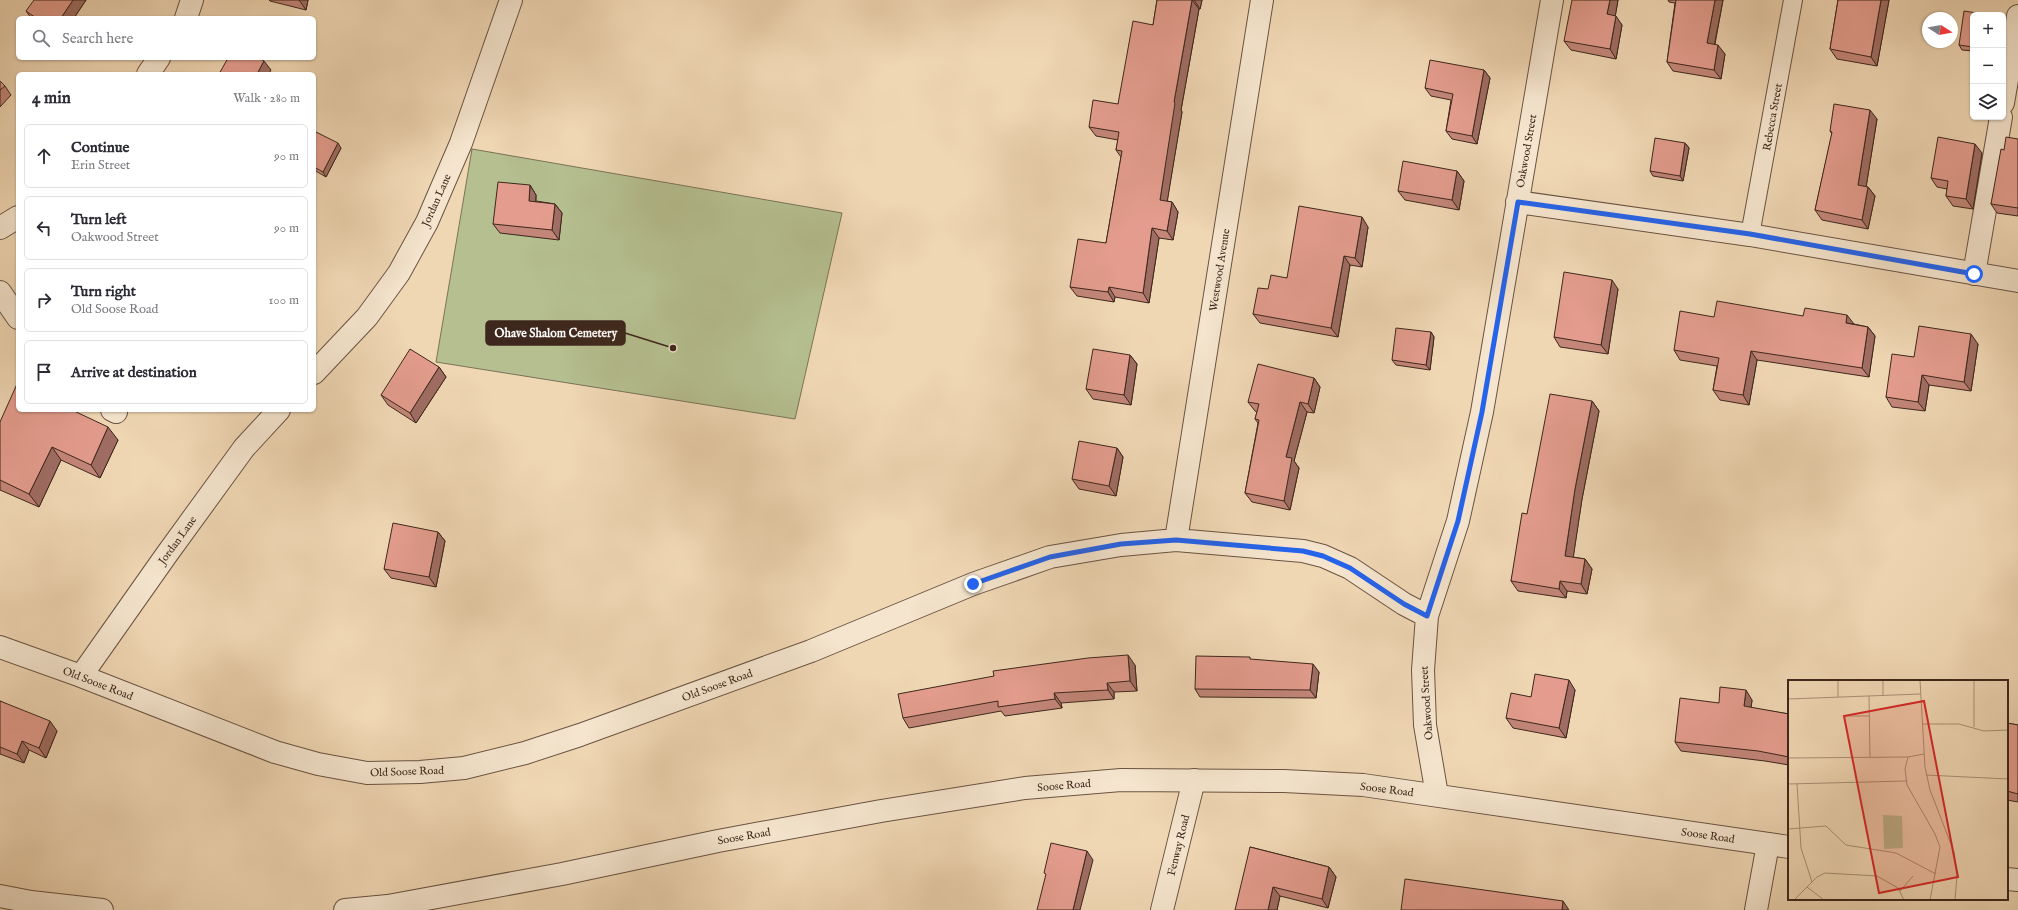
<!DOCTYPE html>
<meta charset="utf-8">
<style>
:root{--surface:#fff;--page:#f7f7f7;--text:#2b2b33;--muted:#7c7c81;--line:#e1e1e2}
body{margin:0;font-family:"IM FELL English",serif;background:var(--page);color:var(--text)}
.controls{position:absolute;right:12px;top:12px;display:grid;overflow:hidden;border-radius:6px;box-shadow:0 1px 3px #0004}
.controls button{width:36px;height:36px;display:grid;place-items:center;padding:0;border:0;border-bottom:1px solid var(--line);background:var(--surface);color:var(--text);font:20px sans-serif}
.compass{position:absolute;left:1922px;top:12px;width:36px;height:36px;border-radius:50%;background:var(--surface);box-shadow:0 1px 3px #0004;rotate:101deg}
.stop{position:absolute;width:12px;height:12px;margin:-9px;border:3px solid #2563eb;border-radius:50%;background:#fff}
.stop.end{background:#2563eb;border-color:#fff;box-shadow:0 1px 4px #0008}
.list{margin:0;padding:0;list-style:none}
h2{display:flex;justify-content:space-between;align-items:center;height:52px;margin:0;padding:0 16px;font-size:17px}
h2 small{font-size:13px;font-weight:400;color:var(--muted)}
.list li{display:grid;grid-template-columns:26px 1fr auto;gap:12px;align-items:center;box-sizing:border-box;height:64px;margin:0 8px 8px;padding:0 8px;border:1px solid var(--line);border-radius:6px}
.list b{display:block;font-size:15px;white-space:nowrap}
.list p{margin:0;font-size:13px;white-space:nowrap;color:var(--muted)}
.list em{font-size:13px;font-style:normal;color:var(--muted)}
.icon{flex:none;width:22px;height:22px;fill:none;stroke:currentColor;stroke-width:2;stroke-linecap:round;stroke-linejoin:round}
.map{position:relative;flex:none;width:2018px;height:910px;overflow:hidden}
.search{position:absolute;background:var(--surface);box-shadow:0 1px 3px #0004;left:16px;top:16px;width:300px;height:44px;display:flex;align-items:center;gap:10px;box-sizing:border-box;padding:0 14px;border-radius:6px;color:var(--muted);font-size:15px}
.panel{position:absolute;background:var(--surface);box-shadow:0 1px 3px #0004;left:16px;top:72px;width:300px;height:340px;border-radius:6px}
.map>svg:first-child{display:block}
</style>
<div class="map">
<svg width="2018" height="910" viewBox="0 0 2018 910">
<rect width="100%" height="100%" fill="#f0d7b4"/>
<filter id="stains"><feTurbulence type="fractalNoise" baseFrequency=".005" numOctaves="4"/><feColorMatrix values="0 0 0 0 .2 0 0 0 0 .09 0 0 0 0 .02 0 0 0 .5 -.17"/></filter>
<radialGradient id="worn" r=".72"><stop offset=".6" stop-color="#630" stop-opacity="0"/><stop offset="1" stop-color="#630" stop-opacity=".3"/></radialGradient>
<path fill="#b5bf90" stroke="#7a7356" d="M 472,149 L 842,213 L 795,419 L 436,362 Z"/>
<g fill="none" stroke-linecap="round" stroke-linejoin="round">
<g stroke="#6a5342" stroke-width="20">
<path id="service" d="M 1750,235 L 1793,0"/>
</g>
<g stroke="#6a5342" stroke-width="24">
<path id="minor" d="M 186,18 L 192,0
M 148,74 L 159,58
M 2003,103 L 2018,16
M 1517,202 L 1750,235 L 2018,281
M 0,228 L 18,217
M 1974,274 L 2001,117
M 0,292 L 18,318
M 314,373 L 367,317 L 399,273 L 427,222 L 461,143 L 511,0
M 112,410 L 116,412
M 1176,540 L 1262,0
M 0,647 L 81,676 L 275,752 L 318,764 L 367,773 L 420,772 L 464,768 L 525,753 L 580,735 L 811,651 L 973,584 L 1050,557 L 1121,545 L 1176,540 L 1303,551 L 1323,556 L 1350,568 L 1404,604 L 1427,616
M 81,676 L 167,554 L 244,448 L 279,410
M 1437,795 L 1425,725 L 1423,670 L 1427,616 L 1458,521 L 1482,412 L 1552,0
M 1162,910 L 1194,780
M 1756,910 L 1768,844"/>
</g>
<g stroke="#6a5342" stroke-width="24">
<path id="tertiary" d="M 2007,879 L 2018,880
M 0,896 L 31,902 L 102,910
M 345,910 L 388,906 L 562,874 L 718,841 L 881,811 L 1025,788 L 1121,780 L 1284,781 L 1363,785 L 1789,847"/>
</g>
<use href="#service" stroke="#f5e5ce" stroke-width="18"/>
<use href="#minor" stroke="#f5e5ce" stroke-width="22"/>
<use href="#tertiary" stroke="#f5e5ce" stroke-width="22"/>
</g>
<path fill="#c38679" stroke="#3e271c" d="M 86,0 L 74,18 L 31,18 L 26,11 Z
M 269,0 L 308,0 L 306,10 L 270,1 Z
M 1157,0 L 1202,0 L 1200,9 L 1199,9 L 1181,110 L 1182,112 L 1167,201 L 1172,202 L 1178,212 L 1173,240 L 1159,238 L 1149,303 L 1115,297 L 1114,302 L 1077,296 L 1070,287 L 1106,243 L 1121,157 L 1116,150 L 1118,140 L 1096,136 L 1089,127 L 1118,104 L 1153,25 Z
M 1618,0 L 1615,16 L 1622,25 L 1616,59 L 1571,50 L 1564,41 Z
M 1668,0 L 1723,0 L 1715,44 L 1725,54 L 1721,79 L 1673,71 L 1667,62 L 1675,3 L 1669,2 Z
M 1838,0 L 1889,0 L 1877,66 L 1837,59 L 1830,49 Z
M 1973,15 L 1973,51 L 1962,50 L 1959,45 Z
M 1484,70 L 1490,78 L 1477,144 L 1452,139 L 1446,131 L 1451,100 L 1431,96 L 1425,88 Z
M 0,81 L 5,86 L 11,95 L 0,107 Z
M 1877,119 L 1866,187 L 1868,187 L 1875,196 L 1868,229 L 1822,220 L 1815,210 L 1832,134 L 1830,131 Z
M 314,131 L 341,148 L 326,177 L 314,170 Z
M 2018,139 L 2018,216 L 1997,213 L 1991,204 L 2004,150 Z
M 1685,143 L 1689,148 L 1683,181 L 1653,176 L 1650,171 Z
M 1982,153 L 1973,209 L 1953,206 L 1946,196 L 1947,189 L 1937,187 L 1931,178 Z
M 1457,171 L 1464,181 L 1459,210 L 1405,200 L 1398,191 Z
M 530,185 L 536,195 L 536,201 L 555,204 L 562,213 L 559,240 L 500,233 L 493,224 Z
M 1368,227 L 1362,267 L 1350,265 L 1338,337 L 1260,323 L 1253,314 L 1268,289 L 1287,278 Z
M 1618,289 L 1608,354 L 1560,347 L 1554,337 Z
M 1714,317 L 1854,324 L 1868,327 L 1875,336 L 1869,377 L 1757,360 L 1749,405 L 1720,400 L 1713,390 L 1717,366 L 1680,360 L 1674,350 Z
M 1431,332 L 1434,337 L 1430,370 L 1396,365 L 1392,360 Z
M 1978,344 L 1971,391 L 1929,385 L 1925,411 L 1892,407 L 1886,397 L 1914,357 Z
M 1130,355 L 1137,364 L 1131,405 L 1093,399 L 1086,389 Z
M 439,367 L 446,377 L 416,423 L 388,405 L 381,395 Z
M 1314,378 L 1320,387 L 1314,413 L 1307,412 L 1294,461 L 1299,468 L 1290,510 L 1252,502 L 1245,493 L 1258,423 L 1255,419 L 1257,412 L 1255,411 L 1248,402 Z
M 1592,401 L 1599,411 L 1582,499 L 1573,557 L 1585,559 L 1592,569 L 1587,594 L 1567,591 L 1566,598 L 1518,591 L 1511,581 L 1527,514 Z
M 0,422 L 118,440 L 100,478 L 61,460 L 39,507 L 0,490 Z
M 1117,448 L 1123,457 L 1116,496 L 1079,489 L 1072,479 Z
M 438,532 L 445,541 L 436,587 L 391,578 L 384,569 Z
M 1252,660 L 1319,672 L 1316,698 L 1200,697 L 1195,689 Z
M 1135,665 L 1137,691 L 1114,692 L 1114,699 L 1061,703 L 1062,708 L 1005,716 L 1001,711 L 909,728 L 903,718 L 994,676 Z
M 1575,690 L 1566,738 L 1513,728 L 1506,718 Z
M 1752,700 L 1751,708 L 1789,714 L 1789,765 L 1765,761 L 1681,751 L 1675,742 L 1719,703 Z
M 0,701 L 57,731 L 46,758 L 29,750 L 24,763 L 0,754 Z
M 2007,723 L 2018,725 L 2018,802 L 2007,800 Z
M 1250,847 L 1329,867 L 1336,877 L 1328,908 L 1280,896 L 1277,910 Z"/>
<path fill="#9f6d63" stroke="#3e271c" d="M 73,0 L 86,0 L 74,18 L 61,18 Z
M 299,0 L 308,0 L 306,10 Z
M 1192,0 L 1199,9 L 1181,110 L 1182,112 L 1166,209 L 1160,200 L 1174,102 Z
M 1194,0 L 1202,0 L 1200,9 Z
M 1610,0 L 1618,0 L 1614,24 L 1607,14 Z
M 1715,0 L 1723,0 L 1713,52 L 1707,43 Z
M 1881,0 L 1889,0 L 1877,66 L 1871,57 Z
M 1616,16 L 1622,25 L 1616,59 L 1610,49 Z
M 1718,45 L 1725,54 L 1721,79 L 1714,70 Z
M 264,61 L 271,70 L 269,74 L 257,74 Z
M 1484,70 L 1490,78 L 1477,144 L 1472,136 Z
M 1870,110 L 1877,119 L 1865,194 L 1858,185 Z
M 338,143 L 341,148 L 326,177 L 323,172 Z
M 1685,143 L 1689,148 L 1683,181 L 1680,176 Z
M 1975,144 L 1982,153 L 1973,209 L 1966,199 Z
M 1457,171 L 1464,181 L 1459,210 L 1452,200 Z
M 530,185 L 536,195 L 535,210 L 529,201 Z
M 1868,187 L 1875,196 L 1868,229 L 1862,220 Z
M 1172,202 L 1178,212 L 1173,240 L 1167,231 Z
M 555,204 L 562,213 L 559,240 L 552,230 Z
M 1362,217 L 1368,227 L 1362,267 L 1355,258 Z
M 1152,228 L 1159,238 L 1149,303 L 1143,293 Z
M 1344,256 L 1350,265 L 1338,337 L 1331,328 Z
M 1612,280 L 1618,289 L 1608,354 L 1601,345 Z
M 1109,287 L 1115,297 L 1114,302 L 1108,292 Z
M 1847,315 L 1854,324 L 1846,323 Z
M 1868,327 L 1875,336 L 1869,377 L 1862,368 Z
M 1431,332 L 1434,337 L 1430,370 L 1426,365 Z
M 1971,334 L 1978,344 L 1971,391 L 1964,382 Z
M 1751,351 L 1757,360 L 1749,405 L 1743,395 Z
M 1130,355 L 1137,364 L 1131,405 L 1124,395 Z
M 439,367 L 446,377 L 416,423 L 410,413 Z
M 1922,375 L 1929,385 L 1925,411 L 1918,402 Z
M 1314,378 L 1320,387 L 1314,413 L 1308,404 Z
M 1592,401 L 1599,411 L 1582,499 L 1572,566 L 1565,556 L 1575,489 Z
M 1300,402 L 1307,412 L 1294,461 L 1299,468 L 1290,510 L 1284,501 L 1286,457 Z
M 108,427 L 118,440 L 100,478 L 91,465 Z
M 52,447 L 61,460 L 39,507 L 29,494 Z
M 1117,448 L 1123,457 L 1116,496 L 1109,486 Z
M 438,532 L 445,541 L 436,587 L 429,577 Z
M 1585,559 L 1592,569 L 1587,594 L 1581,584 Z
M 1560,581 L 1567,591 L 1566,598 L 1559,589 Z
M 1128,655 L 1135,665 L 1137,691 L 1130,681 Z
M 1313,664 L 1319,672 L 1316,698 L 1310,690 Z
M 1569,680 L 1575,690 L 1566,738 L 1559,728 Z
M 1107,683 L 1114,692 L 1114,699 L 1108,690 Z
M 1746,690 L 1752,700 L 1750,716 L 1744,706 Z
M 1054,693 L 1061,703 L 1062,708 L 1055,699 Z
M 50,721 L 57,731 L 46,758 L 39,748 Z
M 22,741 L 29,750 L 24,763 L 17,754 Z
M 1087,851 L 1093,860 L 1080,910 L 1073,910 Z
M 1329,867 L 1336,877 L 1328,908 L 1322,899 Z
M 1273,887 L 1280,896 L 1277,910 L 1268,910 Z
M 1563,901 L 1569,910 L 1562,910 Z"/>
<path fill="#e39c8d" stroke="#3e271c" d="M 34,0 L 73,0 L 61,18 L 36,18 L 26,11 Z
M 1157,0 L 1192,0 L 1174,102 L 1175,103 L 1160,200 L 1172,202 L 1167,231 L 1152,228 L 1143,293 L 1109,287 L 1108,292 L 1070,287 L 1078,239 L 1106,243 L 1122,151 L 1116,150 L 1119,132 L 1089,127 L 1093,100 L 1118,104 L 1133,21 L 1153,25 Z
M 1572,0 L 1610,0 L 1607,14 L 1616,16 L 1610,49 L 1564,41 Z
M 1676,0 L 1715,0 L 1707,43 L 1718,45 L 1714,70 L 1667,62 Z
M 1838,0 L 1881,0 L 1871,57 L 1830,49 Z
M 1964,11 L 1990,15 L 1973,15 L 1973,47 L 1959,45 Z
M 228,58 L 259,58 L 264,61 L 257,74 L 219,74 Z
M 1430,60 L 1484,70 L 1472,136 L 1446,131 L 1453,94 L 1425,88 Z
M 0,81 L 5,86 L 0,90 Z
M 1834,104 L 1870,110 L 1858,185 L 1868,187 L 1862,220 L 1815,210 L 1832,132 L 1830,131 Z
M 314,131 L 338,143 L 323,172 L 314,167 Z
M 1938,137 L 1975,144 L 1966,199 L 1946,196 L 1948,181 L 1931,178 Z
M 2006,137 L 2018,139 L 2018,208 L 1991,204 L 2001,149 L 2004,150 Z
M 1655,138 L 1685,143 L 1680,176 L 1650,171 Z
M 1403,161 L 1457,171 L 1452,200 L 1398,191 Z
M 498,182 L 530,185 L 529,201 L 555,204 L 552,230 L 493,224 Z
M 1299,206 L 1362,217 L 1355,258 L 1344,256 L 1331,328 L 1253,314 L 1258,288 L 1268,289 L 1271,275 L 1287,278 Z
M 1564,272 L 1612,280 L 1601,345 L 1554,337 Z
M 1717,301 L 1803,316 L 1805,308 L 1847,315 L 1846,323 L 1868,327 L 1862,368 L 1751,351 L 1743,395 L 1713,390 L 1719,358 L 1674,350 L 1680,311 L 1714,317 Z
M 1919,326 L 1971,334 L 1964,382 L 1922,375 L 1918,402 L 1886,397 L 1892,354 L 1914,357 Z
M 1396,328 L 1431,332 L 1426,365 L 1392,360 Z
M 410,349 L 439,367 L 410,413 L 381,395 Z
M 1093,349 L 1130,355 L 1124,395 L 1086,389 Z
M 1258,364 L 1314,378 L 1308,404 L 1300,402 L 1286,457 L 1292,458 L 1284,501 L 1245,493 L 1259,420 L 1255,419 L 1259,404 L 1248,402 Z
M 17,384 L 18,385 L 18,410 L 72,410 L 108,427 L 91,465 L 52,447 L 29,494 L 0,480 L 0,422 Z
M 1550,394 L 1592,401 L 1575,489 L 1565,556 L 1585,559 L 1581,584 L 1560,581 L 1559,589 L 1511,581 L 1522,513 L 1527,514 Z
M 1079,441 L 1117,448 L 1109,486 L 1072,479 Z
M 393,523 L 438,532 L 429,577 L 384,569 Z
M 1128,655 L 1130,681 L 1107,683 L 1108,690 L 1054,693 L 1055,699 L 998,707 L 998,701 L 903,718 L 898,694 L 994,676 L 993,671 L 1088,658 Z
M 1196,656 L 1250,657 L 1250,659 L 1313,664 L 1310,690 L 1195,689 Z
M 1535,674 L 1569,680 L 1559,728 L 1506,718 L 1511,693 L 1531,697 Z
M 1720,687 L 1746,690 L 1744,706 L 1789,714 L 1789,757 L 1758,751 L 1675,742 L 1680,698 L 1719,703 Z
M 0,701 L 50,721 L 39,748 L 22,741 L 17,754 L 0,747 Z
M 2007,723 L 2018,725 L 2018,794 L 2007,791 Z
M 1051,843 L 1087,851 L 1073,910 L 1037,910 L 1046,874 L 1044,873 Z
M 1250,847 L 1329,867 L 1322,899 L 1273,887 L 1268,910 L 1235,910 Z
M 1405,879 L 1563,901 L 1562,910 L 1401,910 Z"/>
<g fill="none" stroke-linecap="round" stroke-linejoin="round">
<path stroke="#2563eb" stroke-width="5" d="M 973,584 L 1050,557 L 1121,544 L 1176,540 L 1303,551 L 1323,556 L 1350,568 L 1404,604 L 1427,616 L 1458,521 L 1482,412 L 1518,202 L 1750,234 L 1974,274"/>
</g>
<g text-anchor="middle" stroke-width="3" stroke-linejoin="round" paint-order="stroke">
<g font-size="11" fill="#3e271c" stroke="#f5e5ce">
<text transform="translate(1772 117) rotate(-80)" y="4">Rebecca Street</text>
<text transform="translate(1526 151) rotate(-80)" y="4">Oakwood Street</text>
<text transform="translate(436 200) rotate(-66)" y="4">Jordan Lane</text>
<text transform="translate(1219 270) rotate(-81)" y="4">Westwood Avenue</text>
<text transform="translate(177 540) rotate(-54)" y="4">Jordan Lane</text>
<text transform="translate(98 683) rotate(21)" y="4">Old Soose Road</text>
<text transform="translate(717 685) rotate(-20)" y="4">Old Soose Road</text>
<text transform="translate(1426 703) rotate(-94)" y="4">Oakwood Street</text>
<text transform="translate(407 771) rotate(-2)" y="4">Old Soose Road</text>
<text transform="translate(1064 785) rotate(-5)" y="4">Soose Road</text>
<text transform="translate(1387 789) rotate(7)" y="4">Soose Road</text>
<text transform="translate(1708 835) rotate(8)" y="4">Soose Road</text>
<text transform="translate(744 836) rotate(-10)" y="4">Soose Road</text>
<text transform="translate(1178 845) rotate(-76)" y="4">Fenway Road</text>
</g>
</g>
<g transform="translate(1788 680)">
<rect width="220" height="220" fill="#f0d7b4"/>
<path d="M 95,135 L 114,136 L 115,168 L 96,169 Z" fill="#b5bf90"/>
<path fill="none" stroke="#a99177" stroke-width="1" d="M 50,0 L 50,17M 95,0 L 95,15M 132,0 L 137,87 L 142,110 L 166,172 L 169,195 L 167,220M 186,0 L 186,47M 81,16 L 82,77M 0,19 L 133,14M 56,36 L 81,36M 134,44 L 171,44 L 196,51 L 220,50M 120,77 L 117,89 L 119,105 L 147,154 L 152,167 L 142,220M 0,78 L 120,77 L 136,74M 138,95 L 220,99M 0,104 L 118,101M 9,104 L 13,168 L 24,202M 0,149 L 38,146 L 58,165 L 108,173 L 148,194M 19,207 L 36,220M 112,211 L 125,196M 6,220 L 29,197 L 37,193 L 89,196 L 110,208 L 116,220"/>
<path fill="#d62828" fill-opacity="0.15" stroke="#d62828" stroke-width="2" d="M 136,21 L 170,197 L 91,213 L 56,36 Z"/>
<rect width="220" height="220" fill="none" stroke="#3e271c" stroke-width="2"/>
</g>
<path fill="none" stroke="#3e271c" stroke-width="1.5" d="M673 348L625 333"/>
<circle fill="#3e271c" stroke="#f5e5ce" stroke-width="1.5" cx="673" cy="348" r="4"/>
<rect fill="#3e271c" stroke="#3e271c" stroke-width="1.5" x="486" y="321" width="139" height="24" rx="4"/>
<g font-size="12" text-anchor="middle" font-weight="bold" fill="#fff">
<text x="556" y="337">Ohave Shalom Cemetery</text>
</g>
<rect width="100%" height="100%" filter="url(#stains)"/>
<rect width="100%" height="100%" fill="url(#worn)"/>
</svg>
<div class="controls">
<button>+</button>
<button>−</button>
<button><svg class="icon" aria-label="layers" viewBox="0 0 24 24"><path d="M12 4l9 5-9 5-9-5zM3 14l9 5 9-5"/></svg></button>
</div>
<svg class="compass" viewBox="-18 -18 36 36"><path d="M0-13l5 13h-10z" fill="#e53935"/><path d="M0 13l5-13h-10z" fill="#7c7c81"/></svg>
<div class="stop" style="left:1974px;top:274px"></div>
<div class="stop end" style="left:973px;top:584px"></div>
<div class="search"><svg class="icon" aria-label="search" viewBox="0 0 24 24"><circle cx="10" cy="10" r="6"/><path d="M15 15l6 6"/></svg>Search here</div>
<section class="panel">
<h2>4 min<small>Walk · 280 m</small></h2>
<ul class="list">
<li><svg class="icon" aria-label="ahead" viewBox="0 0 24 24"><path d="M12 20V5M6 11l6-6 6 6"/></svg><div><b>Continue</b><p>Erin Street</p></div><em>90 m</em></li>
<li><svg class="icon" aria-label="left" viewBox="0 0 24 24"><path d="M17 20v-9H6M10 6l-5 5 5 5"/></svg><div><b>Turn left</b><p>Oakwood Street</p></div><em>90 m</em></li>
<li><svg class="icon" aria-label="right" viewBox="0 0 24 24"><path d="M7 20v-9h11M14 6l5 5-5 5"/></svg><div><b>Turn right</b><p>Old Soose Road</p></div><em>100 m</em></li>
<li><svg class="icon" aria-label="arrive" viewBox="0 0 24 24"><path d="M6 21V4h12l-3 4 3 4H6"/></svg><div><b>Arrive at destination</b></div></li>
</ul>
</section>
</div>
